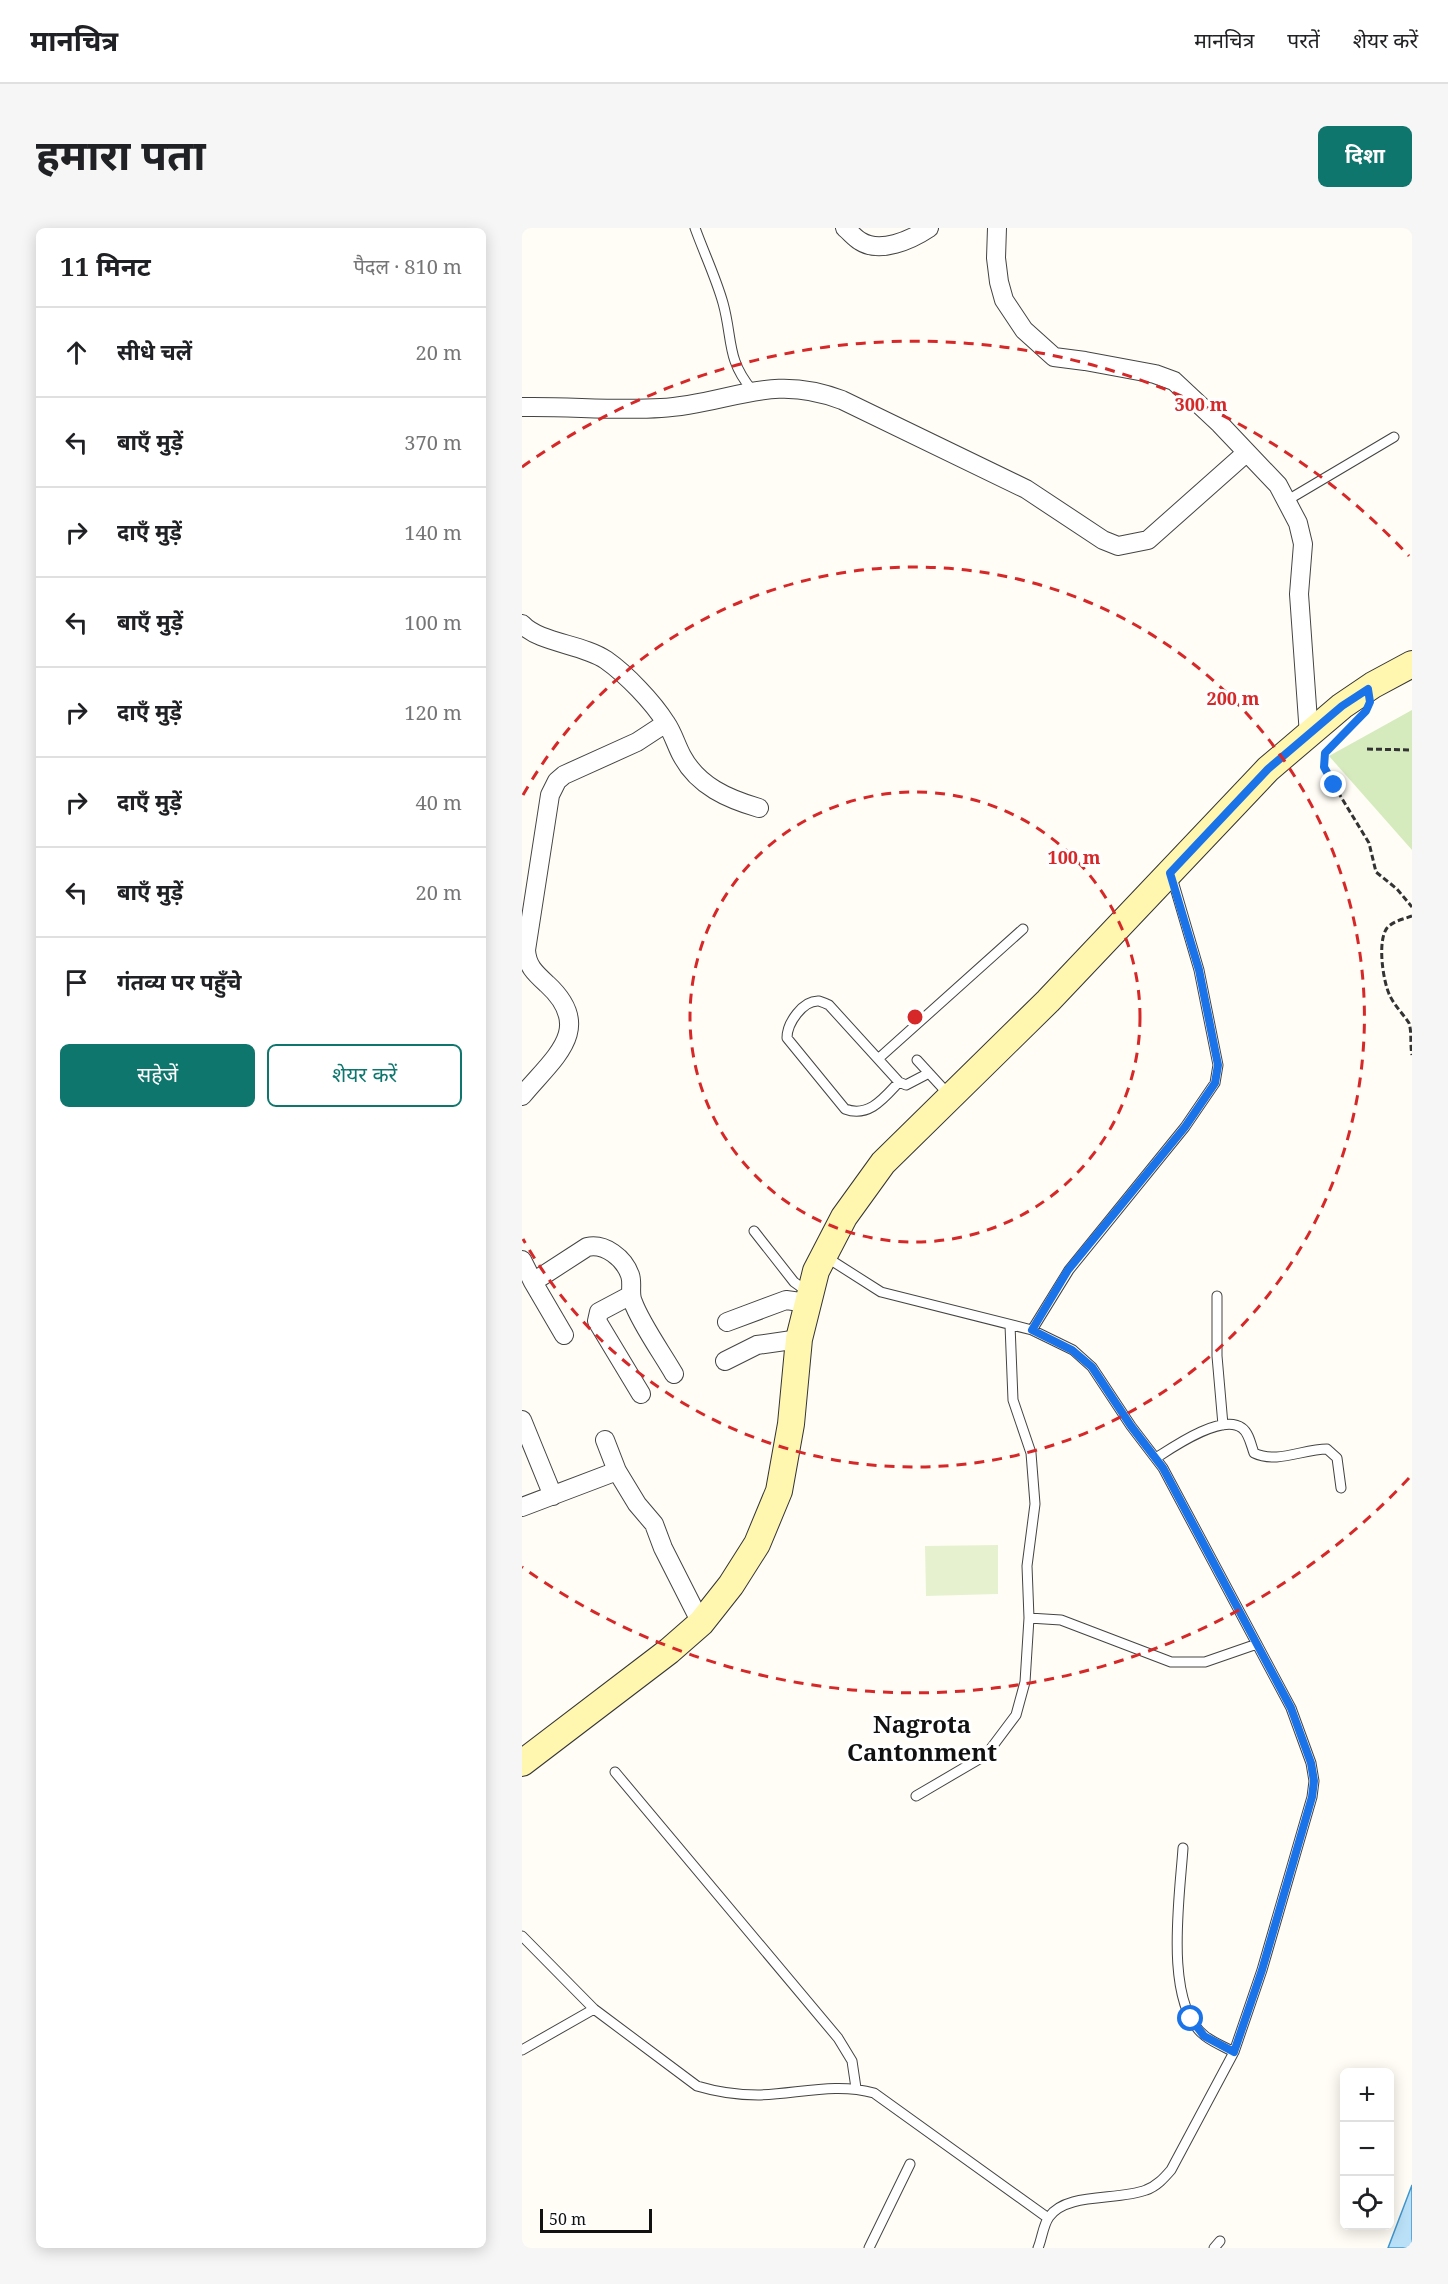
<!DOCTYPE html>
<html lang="hi">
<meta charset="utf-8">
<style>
:root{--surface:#fff;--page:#f6f6f6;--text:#202124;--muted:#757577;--line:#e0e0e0;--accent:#0f766e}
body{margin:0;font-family:"Noto Serif","Noto Sans Devanagari",serif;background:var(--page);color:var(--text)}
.controls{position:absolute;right:18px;bottom:18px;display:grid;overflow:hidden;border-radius:9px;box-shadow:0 3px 15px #0003}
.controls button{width:54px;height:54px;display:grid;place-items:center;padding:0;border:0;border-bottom:2px solid var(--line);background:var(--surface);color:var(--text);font:30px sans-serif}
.scale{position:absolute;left:18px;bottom:15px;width:112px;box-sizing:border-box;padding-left:6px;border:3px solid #111;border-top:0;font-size:16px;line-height:21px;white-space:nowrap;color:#111;-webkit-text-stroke:4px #fff;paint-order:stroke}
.stop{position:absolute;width:18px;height:18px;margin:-14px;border:4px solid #1a73e8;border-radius:50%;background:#fff}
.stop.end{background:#1a73e8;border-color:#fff;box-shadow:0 2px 6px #0008}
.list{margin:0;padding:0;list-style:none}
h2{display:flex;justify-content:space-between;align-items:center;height:78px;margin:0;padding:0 24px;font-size:26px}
h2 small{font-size:20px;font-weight:400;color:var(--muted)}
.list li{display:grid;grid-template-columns:39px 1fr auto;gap:18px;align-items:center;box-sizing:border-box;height:90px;padding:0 24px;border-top:2px solid var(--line)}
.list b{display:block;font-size:22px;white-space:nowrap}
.list em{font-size:20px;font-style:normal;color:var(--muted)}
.actions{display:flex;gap:12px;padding:18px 24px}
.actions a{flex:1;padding:14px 0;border:2px solid var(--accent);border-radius:9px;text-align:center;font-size:21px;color:var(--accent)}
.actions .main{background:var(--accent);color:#fff}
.icon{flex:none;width:33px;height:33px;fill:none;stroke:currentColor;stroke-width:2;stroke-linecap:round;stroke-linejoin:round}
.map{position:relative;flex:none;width:890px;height:2020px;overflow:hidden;border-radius:9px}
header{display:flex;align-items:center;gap:36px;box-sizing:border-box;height:84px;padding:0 30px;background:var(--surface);border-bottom:2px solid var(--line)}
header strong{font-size:28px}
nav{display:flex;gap:33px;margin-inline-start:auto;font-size:21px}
.intro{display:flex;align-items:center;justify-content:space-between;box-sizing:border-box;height:144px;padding:0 36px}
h1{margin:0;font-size:42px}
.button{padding:15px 27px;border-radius:9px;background:var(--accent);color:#fff;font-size:21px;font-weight:700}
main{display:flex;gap:36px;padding:0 36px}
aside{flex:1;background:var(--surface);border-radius:9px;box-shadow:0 3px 15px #0003}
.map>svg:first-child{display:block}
</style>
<header>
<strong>मानचित्र</strong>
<nav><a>मानचित्र</a><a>परतें</a><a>शेयर करें</a></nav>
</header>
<div class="intro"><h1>हमारा पता</h1><a class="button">दिशा</a></div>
<main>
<aside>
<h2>11 मिनट<small>पैदल · 810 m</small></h2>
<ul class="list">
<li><svg class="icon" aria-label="ahead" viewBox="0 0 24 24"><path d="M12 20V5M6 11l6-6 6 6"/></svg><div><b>सीधे चलें</b></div><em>20 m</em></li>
<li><svg class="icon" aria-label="left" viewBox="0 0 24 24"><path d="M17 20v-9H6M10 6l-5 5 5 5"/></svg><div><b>बाएँ मुड़ें</b></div><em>370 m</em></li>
<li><svg class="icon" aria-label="right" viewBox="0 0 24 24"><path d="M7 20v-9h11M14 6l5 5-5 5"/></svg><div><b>दाएँ मुड़ें</b></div><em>140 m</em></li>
<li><svg class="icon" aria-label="left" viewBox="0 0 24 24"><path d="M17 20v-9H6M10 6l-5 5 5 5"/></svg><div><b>बाएँ मुड़ें</b></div><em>100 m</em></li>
<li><svg class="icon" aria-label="right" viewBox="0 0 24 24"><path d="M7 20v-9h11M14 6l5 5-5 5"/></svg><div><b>दाएँ मुड़ें</b></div><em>120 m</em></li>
<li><svg class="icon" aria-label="right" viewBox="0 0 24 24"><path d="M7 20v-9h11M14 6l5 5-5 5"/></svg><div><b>दाएँ मुड़ें</b></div><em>40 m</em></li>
<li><svg class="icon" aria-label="left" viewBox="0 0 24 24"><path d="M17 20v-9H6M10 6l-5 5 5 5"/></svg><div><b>बाएँ मुड़ें</b></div><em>20 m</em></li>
<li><svg class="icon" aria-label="arrive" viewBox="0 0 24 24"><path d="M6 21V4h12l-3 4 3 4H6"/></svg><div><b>गंतव्य पर पहुँचे</b></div></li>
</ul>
<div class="actions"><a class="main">सहेजें</a><a>शेयर करें</a></div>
</aside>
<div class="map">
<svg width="890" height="2020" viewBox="0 0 890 2020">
<rect width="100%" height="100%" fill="#fffdf5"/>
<path fill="#d5ebbd" d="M 890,482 L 890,622 L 807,528 Z"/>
<path fill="#e6f2cf" d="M 476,1317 L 476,1366 L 404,1368 L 403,1318 Z"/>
<path fill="#b9e0f7" stroke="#3f96cf" stroke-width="1.5" d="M 890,1957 L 890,2020 L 866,2020 Z"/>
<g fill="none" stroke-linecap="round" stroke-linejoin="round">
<g stroke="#444" stroke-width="11">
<path id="service" d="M 173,0 C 182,25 194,50 201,75 C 211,111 204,131 230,162
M 764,273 L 872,209
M 356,831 L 501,701
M 395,832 L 428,868
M 377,854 C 362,870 347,890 323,881 L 265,810 C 265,795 281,772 297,773 C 300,774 303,775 307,777 L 377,854 L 384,857 L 407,845
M 232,1003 L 272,1054 L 286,1064
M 304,1029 L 359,1064 L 510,1102 L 551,1122 L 570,1139 L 609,1198 L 641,1240 L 769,1480 L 789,1535 L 792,1553 L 790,1569 L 740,1742 L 712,1824 L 649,1942 C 642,1950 635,1958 624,1962 C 596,1973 544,1964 527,1989 C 521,1997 520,2011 516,2020
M 695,1068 L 695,1128 L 701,1197
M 510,1102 L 547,1042 L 663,899 L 693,855 L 696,837 L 677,742 L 649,646
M 634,1230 C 651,1219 700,1185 720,1200 C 727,1205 729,1217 732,1225 C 755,1236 781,1221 805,1221 L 815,1230 L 819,1260
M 507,1390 L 539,1392 L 649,1434 L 683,1434 L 735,1416
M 93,1544 L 316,1810 L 330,1833 L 334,1860
M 394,1568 L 464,1527 L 494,1487 L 503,1454 L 507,1390 L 505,1338 L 513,1276 L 509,1225 L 491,1172 L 488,1097
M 661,1620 C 658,1667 641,1776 683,1808 C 692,1815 703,1819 712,1824
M 0,1708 L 72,1781 L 175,1858 C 195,1864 216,1867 236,1867 C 275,1866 314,1854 352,1865 L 526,1990
M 0,1822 L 72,1781
M 347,2020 L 388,1936
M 692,2020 L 698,2013"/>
</g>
<g stroke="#444" stroke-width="20">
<path id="minor" d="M 323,0 C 328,4 333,10 338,13 C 358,26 389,12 407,0
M 475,0 L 474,30 L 477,54 L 482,72 L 502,102 L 532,129 L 563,133 L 633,146 L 652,153 L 698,196 L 756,257 L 776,295 L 781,316 L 777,366 L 787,507
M 0,179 C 46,178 93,183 139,180 C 208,176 248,144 320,172 L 504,261 L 581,312 L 596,318 L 626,312 L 724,225
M 0,396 C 17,415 61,416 84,432 C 104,446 131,474 144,495 C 151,505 154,517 160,528 C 176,558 206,571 237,580
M 0,868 C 31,830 74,801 25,756 C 13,745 5,738 4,722 L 28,567 L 35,553 L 42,547 L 115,514 L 144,495
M 0,1032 L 11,1054 L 42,1107
M 11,1054 L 65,1019 C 83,1015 102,1030 108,1047 C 111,1055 107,1066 111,1074 C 119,1096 140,1125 152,1146
M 109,1067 L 77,1084 L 75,1093 L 119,1166
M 205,1094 L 264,1072 L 286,1075
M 203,1133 L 235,1117 L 277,1111
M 0,1192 L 31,1268
M 83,1212 L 95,1243 L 115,1276 L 132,1296 L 141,1320 L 179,1395
M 0,1279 L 95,1243"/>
</g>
<g stroke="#333" stroke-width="28">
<path id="secondary" d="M 0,1535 L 147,1423 L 179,1395 L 209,1357 L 235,1316 L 257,1263 L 269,1196 L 277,1111 L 294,1043 L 322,989 L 361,935 L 526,773 L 746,541 L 820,478 L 851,457 L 890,436"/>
</g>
<path stroke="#333" stroke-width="3" stroke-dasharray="6 3" stroke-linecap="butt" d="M 830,498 L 803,525 L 801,534 L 805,546 L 847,615 L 854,644 L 875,661 L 890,679
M 845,521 L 890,522
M 890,688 C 882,691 871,693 865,700 C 855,713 861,754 868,768 C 873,778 881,786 887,795 C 890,804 888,818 890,827"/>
<use href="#service" stroke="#fff" stroke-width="9"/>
<use href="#minor" stroke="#fff" stroke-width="18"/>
<use href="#secondary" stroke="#fff6b0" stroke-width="26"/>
</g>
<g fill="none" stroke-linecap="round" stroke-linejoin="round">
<path stroke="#1a73e8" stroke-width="8" d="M 669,1791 L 682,1808 L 712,1824 L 740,1742 L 790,1569 L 792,1553 L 789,1535 L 769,1480 L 641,1240 L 609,1198 L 570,1139 L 550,1122 L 510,1102 L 546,1042 L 663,899 L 693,855 L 696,837 L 677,742 L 648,645 L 746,541 L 820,478 L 846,461 L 848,474 L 844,483 L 803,525 L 802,539 L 812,557"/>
</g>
<g fill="none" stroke="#d62828" stroke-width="3" stroke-dasharray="10 8">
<circle cx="393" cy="789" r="225"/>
<path d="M1 567A450 450 0 1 1 1 1011"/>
<path d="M887 1250A676 676 0 0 1 0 1339M0 239A676 676 0 0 1 887 328"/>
</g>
<g text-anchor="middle" stroke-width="6" stroke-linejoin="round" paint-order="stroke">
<g font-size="24" font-weight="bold" fill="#111" stroke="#fff">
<text x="400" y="1505">Nagrota<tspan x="400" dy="28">Cantonment</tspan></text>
</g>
</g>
<circle cx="393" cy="789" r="9" fill="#d62828" stroke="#fff" stroke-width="3"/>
<g font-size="18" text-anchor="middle" font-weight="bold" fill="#d62828" stroke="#fff" stroke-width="6" stroke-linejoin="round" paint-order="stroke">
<text x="679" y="183">300 m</text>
<text x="711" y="477">200 m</text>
<text x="552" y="636">100 m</text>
</g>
</svg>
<div class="controls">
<button>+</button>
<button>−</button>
<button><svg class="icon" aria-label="locate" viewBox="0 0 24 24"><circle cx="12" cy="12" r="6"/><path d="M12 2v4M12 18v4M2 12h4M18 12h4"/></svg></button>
</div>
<div class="scale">50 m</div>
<div class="stop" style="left:669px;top:1791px"></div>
<div class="stop end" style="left:812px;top:557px"></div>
</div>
</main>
